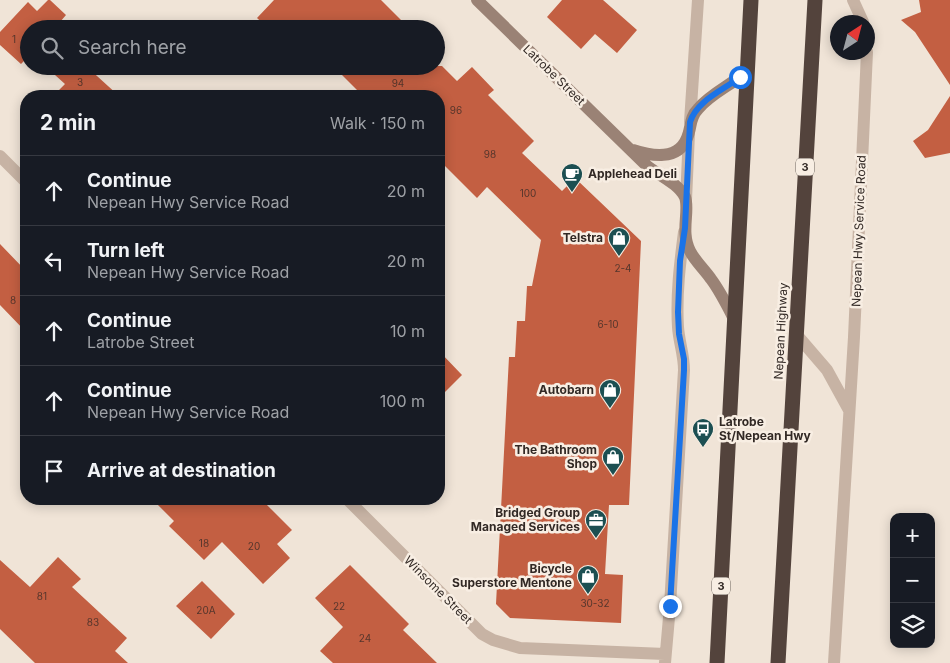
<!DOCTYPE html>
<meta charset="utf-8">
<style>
:root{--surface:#171b24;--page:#20242c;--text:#f1f3f6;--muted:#9ea1a6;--line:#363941}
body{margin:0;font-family:Inter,sans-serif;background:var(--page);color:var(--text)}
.controls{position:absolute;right:15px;bottom:15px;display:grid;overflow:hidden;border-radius:10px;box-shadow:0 2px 12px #0003}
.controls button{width:45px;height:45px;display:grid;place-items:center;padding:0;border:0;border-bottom:1px solid var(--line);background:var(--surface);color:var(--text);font:25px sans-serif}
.compass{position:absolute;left:830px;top:15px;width:45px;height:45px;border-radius:50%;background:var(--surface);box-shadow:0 2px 12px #0003;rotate:36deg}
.stop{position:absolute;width:15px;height:15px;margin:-11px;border:4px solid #1a73e8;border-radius:50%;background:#fff}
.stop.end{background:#1a73e8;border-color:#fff;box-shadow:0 1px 5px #0008}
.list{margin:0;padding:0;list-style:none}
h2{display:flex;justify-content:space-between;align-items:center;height:65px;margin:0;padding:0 20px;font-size:21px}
h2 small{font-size:16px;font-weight:400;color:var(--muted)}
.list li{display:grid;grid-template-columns:32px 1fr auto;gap:15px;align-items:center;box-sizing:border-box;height:70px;padding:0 20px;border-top:1px solid var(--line)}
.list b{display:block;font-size:19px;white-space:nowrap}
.list p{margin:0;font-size:16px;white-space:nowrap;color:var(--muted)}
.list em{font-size:16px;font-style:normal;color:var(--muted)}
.icon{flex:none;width:28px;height:28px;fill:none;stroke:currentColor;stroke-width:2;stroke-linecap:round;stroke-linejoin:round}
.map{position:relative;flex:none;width:950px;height:663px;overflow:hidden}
.search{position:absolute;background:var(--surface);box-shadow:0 2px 12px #0003;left:20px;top:20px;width:425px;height:55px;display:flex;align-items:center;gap:12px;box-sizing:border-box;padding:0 18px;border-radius:28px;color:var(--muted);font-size:19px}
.panel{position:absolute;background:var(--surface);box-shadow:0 2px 12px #0003;left:20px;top:90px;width:425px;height:415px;border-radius:20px}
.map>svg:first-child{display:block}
</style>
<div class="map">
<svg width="950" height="663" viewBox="0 0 950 663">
<rect width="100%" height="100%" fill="#f0e4d7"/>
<path fill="#c35f42" d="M 48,0 L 50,0 L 66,15 L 54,29 L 29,29 L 29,56 L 21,64 L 0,45 L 0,32 L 28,2 L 37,11 Z
M 274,0 L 381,0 L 408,27 L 406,29 L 269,29 L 257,18 Z
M 562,0 L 603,0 L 637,30 L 617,53 L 595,34 L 581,49 L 547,17 Z
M 919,0 L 950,0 L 950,85 L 915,32 L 901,20 L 921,12 Z
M 45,66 L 86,66 L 119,96 L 53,96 L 65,84 Z
M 333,66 L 442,66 L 457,81 L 472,67 L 494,90 L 488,95 L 534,141 L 522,153 L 562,191 L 575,178 L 641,241 L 629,505 L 609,505 L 605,574 L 623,575 L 621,623 L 510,618 L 496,604 L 509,357 L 515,357 L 517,321 L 525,321 L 527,286 L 532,286 L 541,240 L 487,187 L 477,198 L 439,160 L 439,96 L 363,96 Z
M 950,96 L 950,153 L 925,158 L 913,141 L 928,130 Z
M 0,244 L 26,271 L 26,332 L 0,305 Z
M 439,351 L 462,375 L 439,398 Z
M 152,499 L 261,499 L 292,530 L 277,544 L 290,558 L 263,584 L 222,542 L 204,560 L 169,526 L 174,521 Z
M 58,557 L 81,579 L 72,587 L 127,638 L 115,651 L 128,663 L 35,663 L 0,629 L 0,560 L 30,587 Z
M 350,565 L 409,624 L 403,630 L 437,663 L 333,663 L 320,651 L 343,627 L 315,598 Z
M 202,581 L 235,614 L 211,639 L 176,606 Z"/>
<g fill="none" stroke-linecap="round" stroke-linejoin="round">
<path stroke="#c7b3a4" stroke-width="12" d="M 853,0 L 863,22
M 690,122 L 698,0
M 0,156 L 26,182
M 686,200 L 689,133
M 796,334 L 827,370 L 849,410
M 347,499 L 482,634 L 493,640 L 520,648 L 665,654
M 665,663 L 670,606 L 684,370 C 684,355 679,342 678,327 C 676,295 680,263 684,232
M 834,663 L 854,337 L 867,52"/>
<path stroke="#9a8275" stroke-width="12" d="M 477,0 L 646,165 C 658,175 678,183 685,197 C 690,210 680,232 690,251 C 695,261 704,269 711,279 C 720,291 727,305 734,319
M 633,150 C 651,156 678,161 687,138 C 692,127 689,118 698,109 C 711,93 732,85 747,71"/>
<path stroke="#53433c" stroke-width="15" d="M 717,663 L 751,0
M 778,663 L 815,0"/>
</g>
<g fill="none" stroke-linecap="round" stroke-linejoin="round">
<path stroke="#1a73e8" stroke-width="6" d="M 670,606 L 684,370 L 684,359 L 679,334 L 678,312 L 680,261 L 685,228 L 690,122 C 697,100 724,90 740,77"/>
</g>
<defs>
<g id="cafe-pin" transform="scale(1.125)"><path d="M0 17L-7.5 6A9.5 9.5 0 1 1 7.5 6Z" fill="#1c4f52" stroke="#f8eee3"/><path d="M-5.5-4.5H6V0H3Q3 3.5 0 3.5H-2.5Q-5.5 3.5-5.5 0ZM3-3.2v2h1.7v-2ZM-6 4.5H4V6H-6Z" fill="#fff"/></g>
<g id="shop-pin" transform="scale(1.125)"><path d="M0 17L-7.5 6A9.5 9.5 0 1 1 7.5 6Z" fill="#1c4f52" stroke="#f8eee3"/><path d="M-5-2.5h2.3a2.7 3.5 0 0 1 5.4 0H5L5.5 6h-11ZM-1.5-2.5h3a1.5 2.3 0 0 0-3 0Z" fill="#fff"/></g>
<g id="bus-pin" transform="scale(1.125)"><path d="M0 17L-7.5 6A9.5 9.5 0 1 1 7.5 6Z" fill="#1c4f52" stroke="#f8eee3"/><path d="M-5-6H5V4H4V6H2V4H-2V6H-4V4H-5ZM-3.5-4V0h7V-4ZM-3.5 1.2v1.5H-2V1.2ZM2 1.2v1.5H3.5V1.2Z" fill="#fff"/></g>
<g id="office-pin" transform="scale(1.125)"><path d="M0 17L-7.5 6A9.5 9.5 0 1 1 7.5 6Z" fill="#1c4f52" stroke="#f8eee3"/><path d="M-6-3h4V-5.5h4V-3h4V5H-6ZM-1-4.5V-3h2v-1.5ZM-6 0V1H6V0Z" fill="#fff"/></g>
</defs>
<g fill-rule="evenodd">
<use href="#cafe-pin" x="572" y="174"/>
<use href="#shop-pin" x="619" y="238"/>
<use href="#shop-pin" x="610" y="390"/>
<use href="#bus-pin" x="703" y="429"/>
<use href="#shop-pin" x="613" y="457"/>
<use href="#office-pin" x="596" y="520"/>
<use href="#shop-pin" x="588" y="576"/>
</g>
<g text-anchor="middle" stroke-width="5" stroke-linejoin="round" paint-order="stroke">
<g font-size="10" fill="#56362c">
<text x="14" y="43">1</text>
<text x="80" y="86">3</text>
<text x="398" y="87">94</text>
<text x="456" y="114">96</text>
<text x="490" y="158">98</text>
<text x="528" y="197">100</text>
<text x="623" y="272">2-4</text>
<text x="13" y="304">8</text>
<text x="608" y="328">6-10</text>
<text x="204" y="547">18</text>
<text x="254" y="550">20</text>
<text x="42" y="600">81</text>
<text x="595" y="607">30-32</text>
<text x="339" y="610">22</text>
<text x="206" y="614">20A</text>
<text x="93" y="626">83</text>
<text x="365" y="642">24</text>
</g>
<g fill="#f8eee3" stroke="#6d645e" stroke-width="1">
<rect x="796" y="158.5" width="18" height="17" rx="4"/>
<rect x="712" y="577.5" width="18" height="17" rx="4"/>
</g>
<g font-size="11" font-weight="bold" fill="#322925">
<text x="805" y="171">3</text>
<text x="721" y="590">3</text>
</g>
<g font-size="12" fill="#322925" stroke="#f8eee3">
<text transform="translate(554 75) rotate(44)" y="4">Latrobe Street</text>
<text transform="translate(859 231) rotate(-88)" y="4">Nepean Hwy Service Road</text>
<text transform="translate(781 331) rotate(-87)" y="4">Nepean Highway</text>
<text transform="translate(438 590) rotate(45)" y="4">Winsome Street</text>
</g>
<g font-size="12" font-weight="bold" fill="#322925" stroke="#f8eee3" text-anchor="end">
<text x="588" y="178" text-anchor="start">Applehead Deli</text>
<text x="603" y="242">Telstra</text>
<text x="594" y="394">Autobarn</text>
<text x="719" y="426" text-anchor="start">Latrobe<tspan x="719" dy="14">St/Nepean Hwy</tspan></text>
<text x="597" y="454">The Bathroom<tspan x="597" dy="14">Shop</tspan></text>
<text x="580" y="517">Bridged Group<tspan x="580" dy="14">Managed Services</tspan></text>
<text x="572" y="573">Bicycle<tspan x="572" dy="14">Superstore Mentone</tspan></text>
</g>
</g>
</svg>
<div class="controls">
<button>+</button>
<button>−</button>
<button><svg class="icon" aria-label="layers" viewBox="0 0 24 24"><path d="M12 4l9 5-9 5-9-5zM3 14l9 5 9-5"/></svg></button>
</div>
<svg class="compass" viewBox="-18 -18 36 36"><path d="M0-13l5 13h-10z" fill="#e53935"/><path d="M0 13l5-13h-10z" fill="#9ea1a6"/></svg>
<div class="stop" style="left:740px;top:77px"></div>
<div class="stop end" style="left:670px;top:606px"></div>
<div class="search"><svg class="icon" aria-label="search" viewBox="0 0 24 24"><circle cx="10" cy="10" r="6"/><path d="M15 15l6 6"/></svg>Search here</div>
<section class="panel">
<h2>2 min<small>Walk · 150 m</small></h2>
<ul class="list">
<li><svg class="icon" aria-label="ahead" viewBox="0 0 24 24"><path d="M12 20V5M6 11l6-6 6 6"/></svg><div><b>Continue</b><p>Nepean Hwy Service Road</p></div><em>20 m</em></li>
<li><svg class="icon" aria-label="left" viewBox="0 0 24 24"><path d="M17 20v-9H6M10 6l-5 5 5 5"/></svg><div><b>Turn left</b><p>Nepean Hwy Service Road</p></div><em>20 m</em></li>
<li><svg class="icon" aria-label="ahead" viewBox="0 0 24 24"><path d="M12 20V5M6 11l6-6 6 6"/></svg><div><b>Continue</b><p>Latrobe Street</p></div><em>10 m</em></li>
<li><svg class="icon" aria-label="ahead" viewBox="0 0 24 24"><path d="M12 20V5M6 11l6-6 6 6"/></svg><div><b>Continue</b><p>Nepean Hwy Service Road</p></div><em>100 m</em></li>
<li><svg class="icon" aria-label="arrive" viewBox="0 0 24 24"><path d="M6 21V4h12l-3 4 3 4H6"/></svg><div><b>Arrive at destination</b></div></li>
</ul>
</section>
</div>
